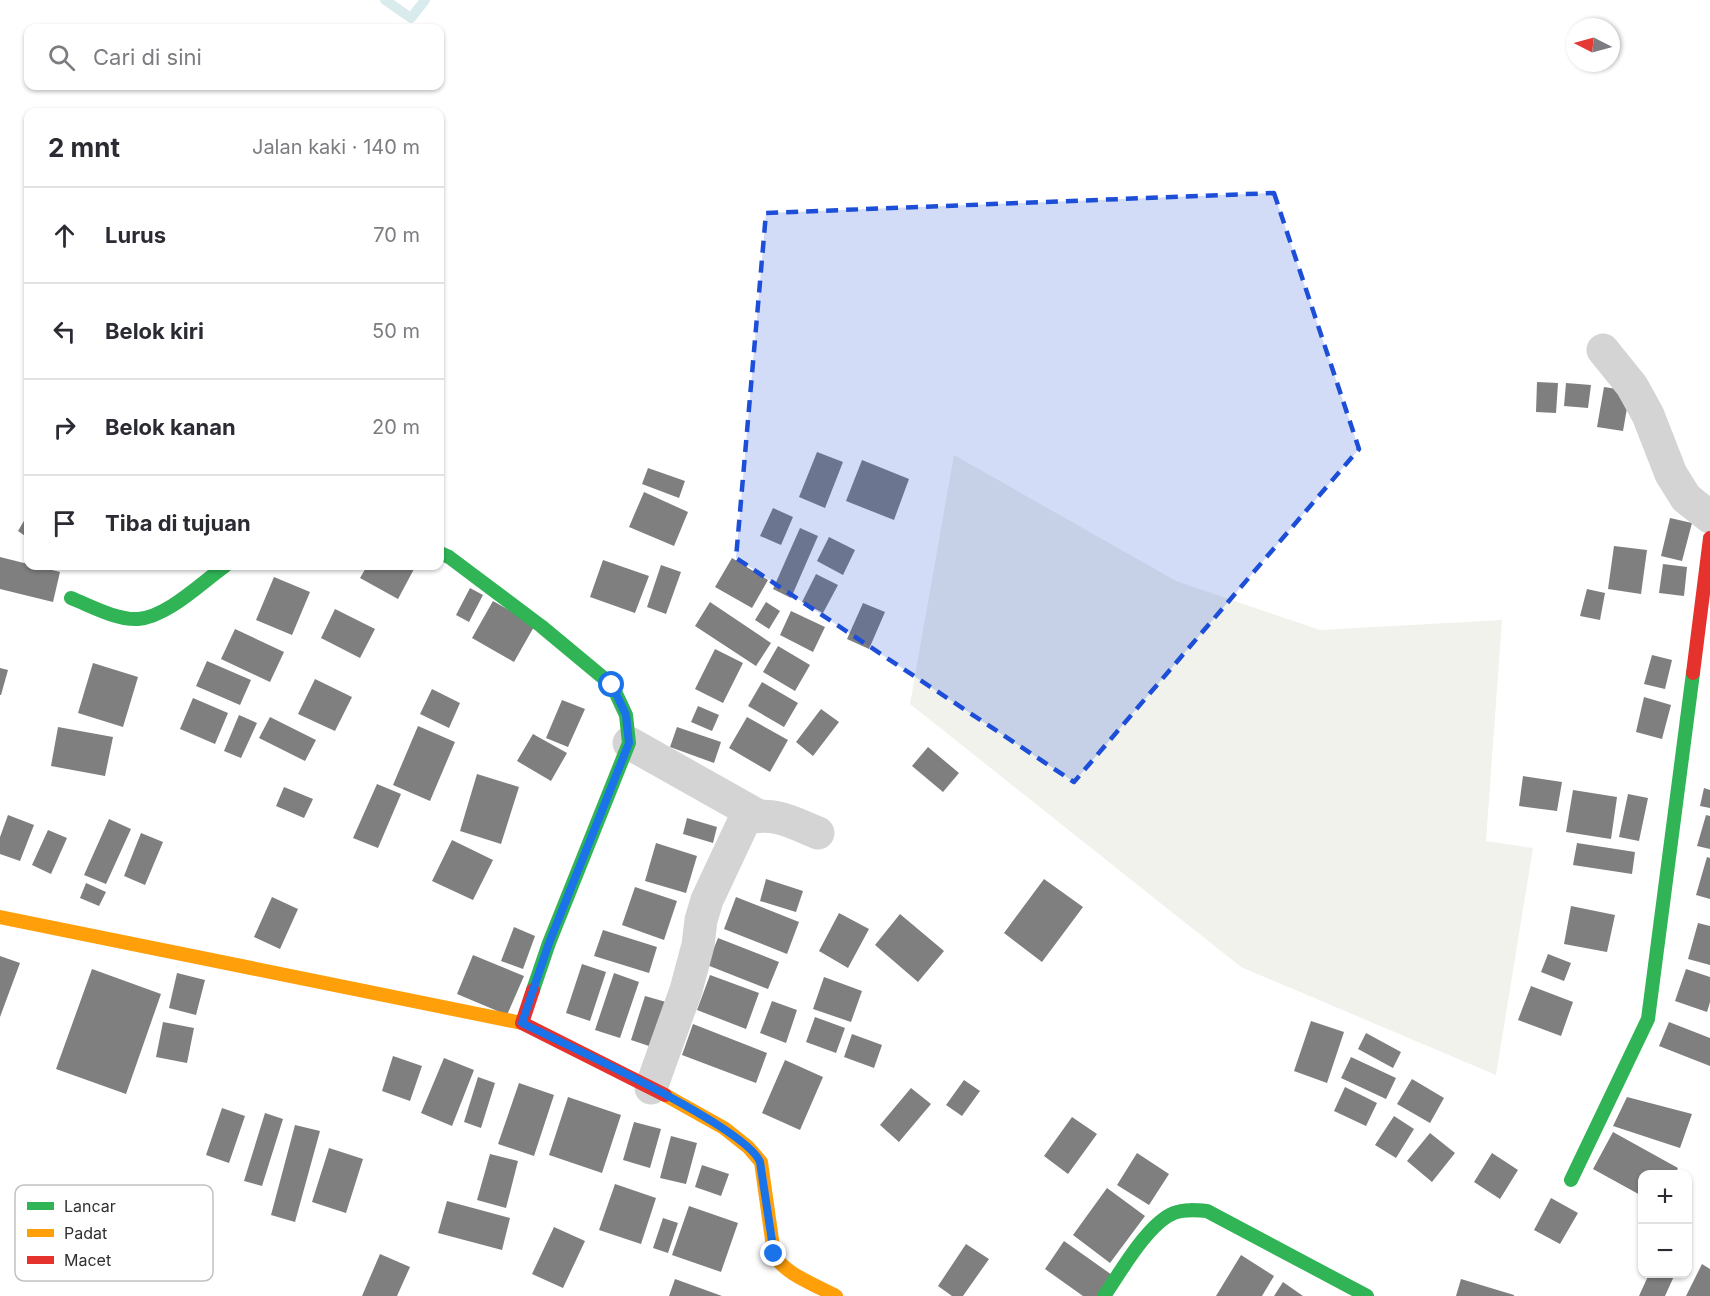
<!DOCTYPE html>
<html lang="id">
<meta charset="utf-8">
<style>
:root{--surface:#fff;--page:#f2f2f3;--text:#2b2b33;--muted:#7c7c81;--line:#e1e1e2}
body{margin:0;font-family:Inter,sans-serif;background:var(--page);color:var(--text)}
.controls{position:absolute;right:18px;bottom:18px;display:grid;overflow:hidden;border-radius:12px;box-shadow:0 2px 4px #0004}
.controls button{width:54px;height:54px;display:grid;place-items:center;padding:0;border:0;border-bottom:2px solid var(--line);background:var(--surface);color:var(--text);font:30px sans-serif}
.compass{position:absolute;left:1566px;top:18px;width:54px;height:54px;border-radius:50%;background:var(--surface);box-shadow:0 2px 4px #0004;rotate:276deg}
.stop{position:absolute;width:18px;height:18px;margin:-14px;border:4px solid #1a73e8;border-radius:50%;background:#fff}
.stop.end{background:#1a73e8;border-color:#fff;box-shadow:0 2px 6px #0008}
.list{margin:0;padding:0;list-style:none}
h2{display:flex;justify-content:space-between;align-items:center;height:78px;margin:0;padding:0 24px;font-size:26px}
h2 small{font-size:20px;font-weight:400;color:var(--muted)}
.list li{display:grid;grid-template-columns:39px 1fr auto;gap:18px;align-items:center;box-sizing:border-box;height:96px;padding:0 24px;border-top:2px solid var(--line)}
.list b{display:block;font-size:22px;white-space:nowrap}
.list em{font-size:20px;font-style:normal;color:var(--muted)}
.icon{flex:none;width:33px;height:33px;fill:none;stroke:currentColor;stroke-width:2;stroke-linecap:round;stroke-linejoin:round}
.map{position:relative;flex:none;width:1710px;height:1296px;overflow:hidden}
.search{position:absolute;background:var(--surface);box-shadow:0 2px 4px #0004;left:24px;top:24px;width:420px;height:66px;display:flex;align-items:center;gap:15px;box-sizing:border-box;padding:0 21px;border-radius:12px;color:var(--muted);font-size:22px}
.panel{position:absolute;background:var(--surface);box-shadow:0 2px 4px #0004;left:24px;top:108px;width:420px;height:462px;border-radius:12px}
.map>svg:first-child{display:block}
</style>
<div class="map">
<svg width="1710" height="1296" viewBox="0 0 1710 1296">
<rect width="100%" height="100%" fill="#fff"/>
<path fill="#f1f2ec" d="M 954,455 L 1176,581 L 1320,630 L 1502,620 L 1486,841 L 1533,848 L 1496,1075 L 1241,967 L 910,704 Z"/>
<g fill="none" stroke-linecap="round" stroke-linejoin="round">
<path stroke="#daebee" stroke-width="10" d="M 385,0 L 411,18 L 425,0"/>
</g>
<path fill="#7f7f7f" d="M 1537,382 L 1558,383 L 1556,413 L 1536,412 Z
M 1566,383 L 1591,385 L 1588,408 L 1564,406 Z
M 1604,387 L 1630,391 L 1623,431 L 1597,427 Z
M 817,452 L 843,462 L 825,508 L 799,497 Z
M 862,460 L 909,479 L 894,520 L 846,501 Z
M 648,468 L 685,481 L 679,498 L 642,484 Z
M 644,492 L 688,512 L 674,546 L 629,527 Z
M 773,508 L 793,517 L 781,545 L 760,536 Z
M 28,514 L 28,538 L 18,531 Z
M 1670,518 L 1692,523 L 1682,561 L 1661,556 Z
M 800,528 L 818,536 L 791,598 L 773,589 Z
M 829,537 L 855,550 L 843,575 L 817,561 Z
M 1614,546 L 1647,550 L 1641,594 L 1608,589 Z
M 0,557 L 60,572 L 53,602 L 0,589 Z
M 732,558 L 768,580 L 752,608 L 715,587 Z
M 603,560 L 649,576 L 635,613 L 590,597 Z
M 1663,564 L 1687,567 L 1684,596 L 1659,593 Z
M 661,565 L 681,572 L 666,614 L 647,607 Z
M 367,566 L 408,566 L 414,569 L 398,599 L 360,578 Z
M 816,574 L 838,585 L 823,613 L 802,602 Z
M 274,577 L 310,592 L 292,635 L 256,620 Z
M 470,588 L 483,595 L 469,622 L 456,615 Z
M 1587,589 L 1605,593 L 1600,620 L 1580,616 Z
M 493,601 L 535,625 L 514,662 L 472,638 Z
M 710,602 L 771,643 L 756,666 L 695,626 Z
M 766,602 L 780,611 L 769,629 L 755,620 Z
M 863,603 L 885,612 L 869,649 L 847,639 Z
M 335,609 L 375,629 L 360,658 L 321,638 Z
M 791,611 L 825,627 L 813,652 L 780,635 Z
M 235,629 L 284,652 L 270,682 L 221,659 Z
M 778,646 L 810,665 L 795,691 L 763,672 Z
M 715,649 L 743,663 L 723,703 L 695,689 Z
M 1652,655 L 1672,660 L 1665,689 L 1644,684 Z
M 207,661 L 251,680 L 240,705 L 196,686 Z
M 93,663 L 138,677 L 123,727 L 78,713 Z
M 0,668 L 8,670 L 1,695 L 0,695 Z
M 315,679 L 352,697 L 335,731 L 298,714 Z
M 762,682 L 798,703 L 784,727 L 748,706 Z
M 432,689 L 460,703 L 449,728 L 420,714 Z
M 1644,697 L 1671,705 L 1662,739 L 1636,732 Z
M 193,698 L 228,713 L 215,744 L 180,729 Z
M 562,700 L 585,709 L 568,747 L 546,738 Z
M 698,706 L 719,715 L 712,731 L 691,722 Z
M 821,709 L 839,722 L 813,756 L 796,742 Z
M 239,715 L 257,723 L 241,758 L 224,751 Z
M 270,717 L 316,740 L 305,761 L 259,738 Z
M 747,717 L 788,740 L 770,772 L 729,748 Z
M 418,726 L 455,742 L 430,801 L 393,785 Z
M 58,727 L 113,737 L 105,776 L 51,766 Z
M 677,727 L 721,742 L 714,763 L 670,747 Z
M 533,734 L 567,753 L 551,781 L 517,761 Z
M 928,747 L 959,773 L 943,792 L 912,766 Z
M 477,774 L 519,787 L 501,844 L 460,831 Z
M 1523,776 L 1562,782 L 1557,811 L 1519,806 Z
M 377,784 L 401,794 L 378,848 L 353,838 Z
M 284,787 L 313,799 L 304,818 L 276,806 Z
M 1704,788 L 1710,790 L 1710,808 L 1700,806 Z
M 1573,790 L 1617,797 L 1611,839 L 1566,832 Z
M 1628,794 L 1648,798 L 1639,841 L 1619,837 Z
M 8,815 L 34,825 L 20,861 L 0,854 L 0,837 Z
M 1706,815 L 1710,816 L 1710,849 L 1697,846 Z
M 687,818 L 717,827 L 713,843 L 683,834 Z
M 109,819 L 131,829 L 106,884 L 84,875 Z
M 48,830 L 67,838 L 51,874 L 32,865 Z
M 141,833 L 163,842 L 145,885 L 124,876 Z
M 452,840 L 493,860 L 473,900 L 432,881 Z
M 656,843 L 697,856 L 686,893 L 645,881 Z
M 1577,843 L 1635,852 L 1632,874 L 1573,865 Z
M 1707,857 L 1710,858 L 1710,899 L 1696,895 Z
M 766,879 L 803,891 L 796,912 L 760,901 Z
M 1044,879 L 1083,907 L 1042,962 L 1004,933 Z
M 86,883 L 106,892 L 99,906 L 80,898 Z
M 635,887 L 677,901 L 664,940 L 622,925 Z
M 272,897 L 298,909 L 280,949 L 254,937 Z
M 736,897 L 799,922 L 787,954 L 724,929 Z
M 1571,906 L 1615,915 L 1607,952 L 1564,944 Z
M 839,913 L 869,929 L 848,968 L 819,951 Z
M 900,914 L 944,951 L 918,982 L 875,945 Z
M 1698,923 L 1710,926 L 1710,965 L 1688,959 Z
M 514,927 L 535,936 L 523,969 L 501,961 Z
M 603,930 L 657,947 L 649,973 L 594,956 Z
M 718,938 L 779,962 L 768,989 L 707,965 Z
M 1548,954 L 1571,963 L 1564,981 L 1541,972 Z
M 473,955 L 524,976 L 507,1015 L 457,994 Z
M 0,956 L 20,963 L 0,1017 Z
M 582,964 L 606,972 L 590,1021 L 566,1013 Z
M 92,969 L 161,994 L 126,1094 L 56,1069 Z
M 1686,969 L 1710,977 L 1710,1002 L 1707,1012 L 1675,1001 Z
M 177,973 L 205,980 L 196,1015 L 169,1008 Z
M 614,973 L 639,982 L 620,1038 L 595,1030 Z
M 710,975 L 759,993 L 746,1029 L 697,1010 Z
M 824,977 L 862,991 L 851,1022 L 813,1009 Z
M 1531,986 L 1573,1002 L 1561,1036 L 1518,1020 Z
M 645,996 L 673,1004 L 658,1049 L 631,1040 Z
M 772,1001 L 797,1010 L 786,1043 L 760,1033 Z
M 815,1017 L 845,1028 L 836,1053 L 806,1042 Z
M 1311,1021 L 1344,1032 L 1327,1083 L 1294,1071 Z
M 163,1022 L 194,1028 L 187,1063 L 156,1057 Z
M 1669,1022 L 1710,1038 L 1710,1066 L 1659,1046 Z
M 693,1024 L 767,1053 L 756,1083 L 682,1055 Z
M 1366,1033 L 1401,1052 L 1393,1068 L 1358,1049 Z
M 852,1034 L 882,1045 L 874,1068 L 844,1057 Z
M 393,1056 L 422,1066 L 410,1101 L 382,1091 Z
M 1351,1057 L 1396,1078 L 1386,1099 L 1341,1078 Z
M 444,1058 L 474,1070 L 452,1126 L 421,1113 Z
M 785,1060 L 823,1077 L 800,1130 L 762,1113 Z
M 478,1077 L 495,1083 L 481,1128 L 464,1122 Z
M 1412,1079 L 1444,1098 L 1430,1123 L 1397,1104 Z
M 964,1080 L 980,1091 L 962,1116 L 946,1105 Z
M 519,1083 L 554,1095 L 534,1156 L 498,1144 Z
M 1345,1087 L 1377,1103 L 1366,1126 L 1334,1111 Z
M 911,1088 L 931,1104 L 899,1142 L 880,1125 Z
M 568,1097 L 621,1115 L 602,1173 L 549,1155 Z
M 1627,1097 L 1692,1114 L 1680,1148 L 1613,1126 Z
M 222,1108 L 245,1116 L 229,1163 L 206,1155 Z
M 265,1113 L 283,1119 L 262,1186 L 244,1181 Z
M 1394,1116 L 1414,1129 L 1396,1158 L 1375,1145 Z
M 1072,1117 L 1097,1134 L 1068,1174 L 1044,1156 Z
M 634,1122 L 661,1129 L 650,1168 L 623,1160 Z
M 295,1125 L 320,1131 L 295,1222 L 271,1215 Z
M 1613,1132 L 1678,1168 L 1675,1174 L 1642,1174 L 1642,1196 L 1593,1169 Z
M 1430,1133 L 1455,1153 L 1432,1182 L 1407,1161 Z
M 671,1136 L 697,1143 L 686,1184 L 660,1178 Z
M 329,1148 L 363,1159 L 346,1213 L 312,1202 Z
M 1137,1153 L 1169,1174 L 1149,1205 L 1117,1185 Z
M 1492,1153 L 1518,1170 L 1500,1199 L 1474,1182 Z
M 490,1154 L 518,1161 L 506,1208 L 477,1200 Z
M 702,1165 L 729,1174 L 721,1196 L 695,1187 Z
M 615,1184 L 656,1198 L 641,1244 L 599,1230 Z
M 1107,1188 L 1145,1216 L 1110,1263 L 1073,1235 Z
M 1551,1198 L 1578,1213 L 1560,1244 L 1534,1230 Z
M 447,1201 L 510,1218 L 502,1250 L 438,1233 Z
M 689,1206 L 738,1223 L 721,1272 L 672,1255 Z
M 663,1218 L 678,1223 L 668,1253 L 653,1248 Z
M 554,1227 L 585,1241 L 563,1288 L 532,1274 Z
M 1064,1241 L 1112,1275 L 1097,1296 L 1083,1296 L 1045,1269 Z
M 966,1244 L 989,1259 L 963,1296 L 952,1296 L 938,1286 Z
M 380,1254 L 410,1267 L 397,1296 L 362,1296 Z
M 1241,1255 L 1274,1276 L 1262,1296 L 1216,1296 Z
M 1702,1264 L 1710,1269 L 1710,1296 L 1686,1296 Z
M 1649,1274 L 1675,1274 L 1665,1296 L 1639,1296 Z
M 675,1279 L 722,1296 L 669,1296 Z
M 1461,1279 L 1514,1295 L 1514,1296 L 1456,1296 Z
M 1283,1282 L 1303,1296 L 1274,1296 Z"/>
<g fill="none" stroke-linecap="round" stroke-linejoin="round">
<path stroke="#d4d4d4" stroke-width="33" d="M 1603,350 L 1632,386 L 1648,415 L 1671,474 L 1686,498 L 1710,517
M 629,743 L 757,815
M 651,1088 L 686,990 L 698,945 L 701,920 L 707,900 L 745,819 C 774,811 792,822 818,833"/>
<path stroke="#30b455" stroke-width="14" d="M 440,553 L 449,557 L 541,626 L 612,685 L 626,715 L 629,743 L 549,943 L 533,990
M 71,598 C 91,606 116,620 138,619 C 167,617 201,583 225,566
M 1571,1180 L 1648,1019 L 1693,673
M 1104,1296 C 1120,1273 1148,1223 1174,1213 C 1184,1209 1196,1210 1207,1211 L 1367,1296"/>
<path stroke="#ff9f0a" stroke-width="14" d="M 0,917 L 522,1023
M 665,1095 L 724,1128 L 748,1147 L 761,1162 L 774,1254 C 782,1273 818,1286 836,1296"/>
<path stroke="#e5322d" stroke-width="14" d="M 1693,673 L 1710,538
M 533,990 L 522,1023 L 665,1095"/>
</g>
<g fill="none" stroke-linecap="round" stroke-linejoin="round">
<path stroke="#1a73e8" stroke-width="8" d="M 612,685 L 626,715 L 629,743 L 549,943 L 522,1023 C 564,1044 747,1127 760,1162 L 774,1254"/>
</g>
<path fill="#1d4ed8" fill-opacity="0.2" stroke="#1d4ed8" stroke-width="4.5" stroke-dasharray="12 8" stroke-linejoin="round" d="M 1274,193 L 1359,449 L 1074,782 L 736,558 L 766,213 Z"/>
<rect x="15" y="1185" width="198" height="96" rx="9" fill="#fff" stroke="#c1c1c1" stroke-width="1.5"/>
<rect x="27" y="1202" width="27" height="8" fill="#30b455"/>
<rect x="27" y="1229" width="27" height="8" fill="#ff9f0a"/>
<rect x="27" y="1256" width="27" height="8" fill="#e5322d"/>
<g font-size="16" fill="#2f2f2f">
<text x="64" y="1212">Lancar</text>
<text x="64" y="1239">Padat</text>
<text x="64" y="1266">Macet</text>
</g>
</svg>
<div class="controls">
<button>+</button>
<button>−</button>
</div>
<svg class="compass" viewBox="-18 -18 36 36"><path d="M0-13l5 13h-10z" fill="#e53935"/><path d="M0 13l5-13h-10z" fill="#7c7c81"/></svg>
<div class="stop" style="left:612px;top:685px"></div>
<div class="stop end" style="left:774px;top:1254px"></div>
<div class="search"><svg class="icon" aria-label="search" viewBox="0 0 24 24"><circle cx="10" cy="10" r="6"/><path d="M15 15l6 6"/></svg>Cari di sini</div>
<section class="panel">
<h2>2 mnt<small>Jalan kaki · 140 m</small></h2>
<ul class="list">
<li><svg class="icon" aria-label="ahead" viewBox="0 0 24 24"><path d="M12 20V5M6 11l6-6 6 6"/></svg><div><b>Lurus</b></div><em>70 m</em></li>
<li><svg class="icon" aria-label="left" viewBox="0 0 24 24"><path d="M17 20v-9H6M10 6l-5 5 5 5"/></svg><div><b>Belok kiri</b></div><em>50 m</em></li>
<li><svg class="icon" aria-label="right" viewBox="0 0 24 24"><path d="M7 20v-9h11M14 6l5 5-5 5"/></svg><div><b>Belok kanan</b></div><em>20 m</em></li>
<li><svg class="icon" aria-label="arrive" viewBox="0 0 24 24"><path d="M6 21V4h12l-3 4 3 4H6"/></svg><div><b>Tiba di tujuan</b></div></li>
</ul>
</section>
</div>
